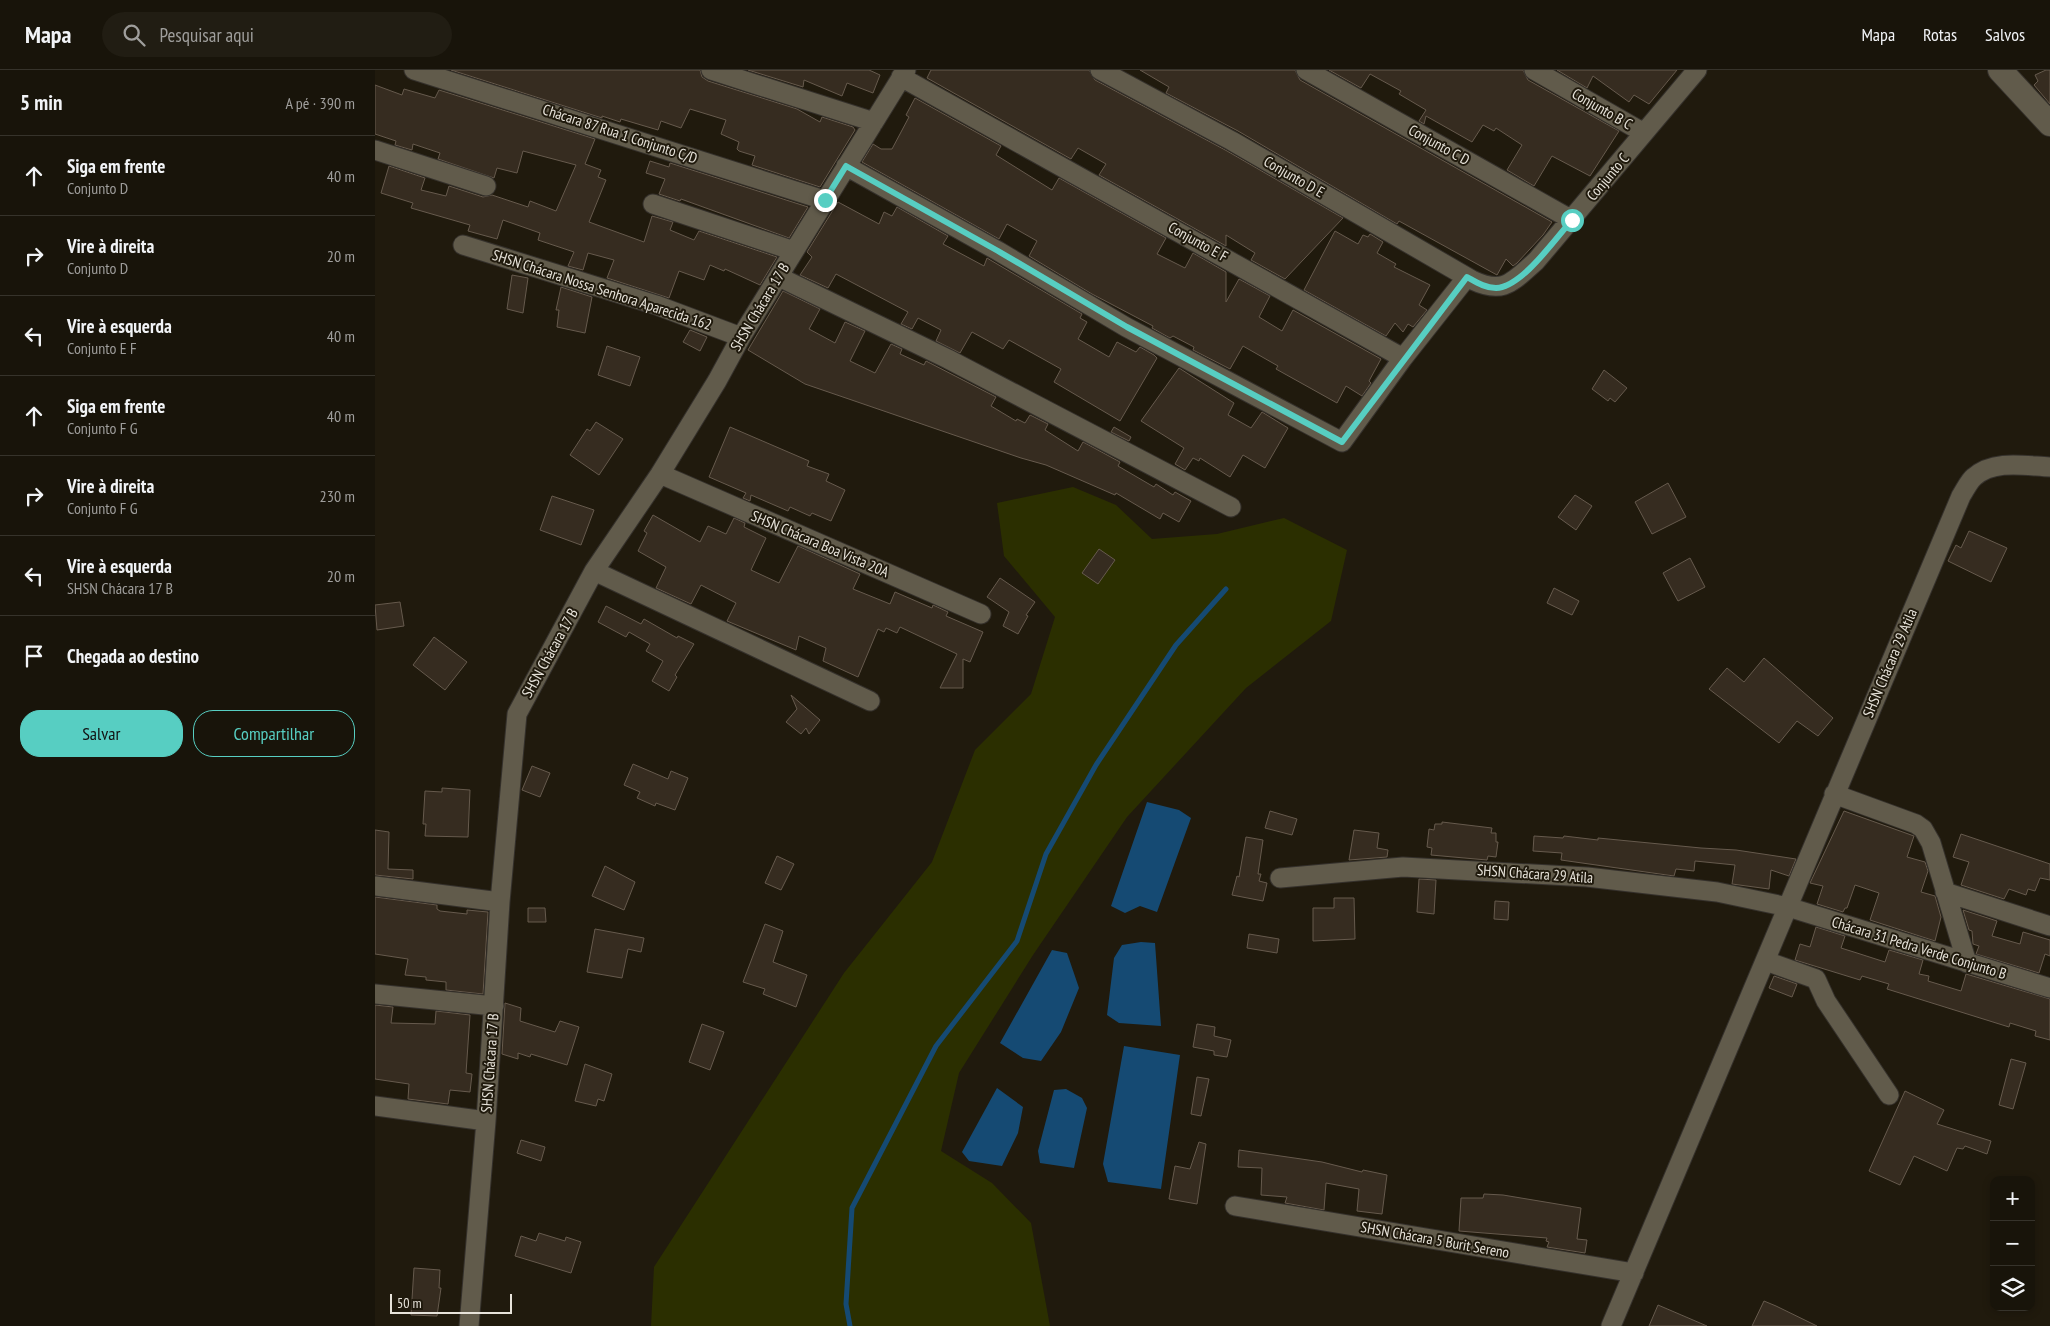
<!DOCTYPE html>
<html lang="pt">
<meta charset="utf-8">
<style>
:root{--surface:#18140a;--page:#211d13;--text:#f1f3f6;--muted:#9f9e9c;--line:#36332b;--accent:#57cec2}
body{margin:0;font-family:"PT Sans Narrow",sans-serif;background:var(--page);color:var(--text)}
.controls{position:absolute;right:15px;bottom:15px;display:grid;overflow:hidden;border-radius:10px;box-shadow:0 2px 8px #0003}
.controls button{width:45px;height:45px;display:grid;place-items:center;padding:0;border:0;border-bottom:1px solid var(--line);background:var(--surface);color:var(--text);font:25px sans-serif}
.scale{position:absolute;left:15px;bottom:12px;width:122px;box-sizing:border-box;padding-left:5px;border:2px solid #e7e3da;border-top:0;font-size:14px;line-height:18px;white-space:nowrap;color:#e7e3da;-webkit-text-stroke:4px #201a0d;paint-order:stroke}
.stop{position:absolute;width:15px;height:15px;margin:-11px;border:4px solid #57cec2;border-radius:50%;background:#fff}
.stop.end{background:#57cec2;border-color:#fff;box-shadow:0 1px 5px #0008}
.list{margin:0;padding:0;list-style:none}
h2{display:flex;justify-content:space-between;align-items:center;height:65px;margin:0;padding:0 20px;font-size:21px}
h2 small{font-size:16px;font-weight:400;color:var(--muted)}
.list li{display:grid;grid-template-columns:32px 1fr auto;gap:15px;align-items:center;box-sizing:border-box;height:80px;padding:0 20px;border-top:1px solid var(--line)}
.list b{display:block;font-size:19px;white-space:nowrap}
.list p{margin:0;font-size:16px;white-space:nowrap;color:var(--muted)}
.list em{font-size:16px;font-style:normal;color:var(--muted)}
.actions{display:flex;gap:10px;padding:15px 20px}
.actions a{flex:1;padding:11px 0;border:1px solid var(--accent);border-radius:20px;text-align:center;font-size:18px;color:var(--accent)}
.actions .main{background:var(--accent);color:#111}
.icon{flex:none;width:28px;height:28px;fill:none;stroke:currentColor;stroke-width:2;stroke-linecap:round;stroke-linejoin:round}
.map{position:relative;flex:none;width:1675px;height:1256px;overflow:hidden}
header{display:flex;align-items:center;gap:30px;box-sizing:border-box;height:70px;padding:0 25px;background:var(--surface);border-bottom:1px solid var(--line)}
header strong{font-size:24px}
nav{display:flex;gap:28px;margin-inline-start:auto;font-size:18px}
.search{width:350px;height:45px;background:var(--page);display:flex;align-items:center;gap:12px;box-sizing:border-box;padding:0 18px;border-radius:28px;color:var(--muted);font-size:19px}
main{display:flex}
aside{flex:1;background:var(--surface)}
.map>svg:first-child{display:block}
</style>
<header>
<strong>Mapa</strong>
<div class="search"><svg class="icon" aria-label="search" viewBox="0 0 24 24"><circle cx="10" cy="10" r="6"/><path d="M15 15l6 6"/></svg>Pesquisar aqui</div>
<nav><a>Mapa</a><a>Rotas</a><a>Salvos</a></nav>
</header>
<main>
<aside>
<h2>5 min<small>A pé · 390 m</small></h2>
<ul class="list">
<li><svg class="icon" aria-label="ahead" viewBox="0 0 24 24"><path d="M12 20V5M6 11l6-6 6 6"/></svg><div><b>Siga em frente</b><p>Conjunto D</p></div><em>40 m</em></li>
<li><svg class="icon" aria-label="right" viewBox="0 0 24 24"><path d="M7 20v-9h11M14 6l5 5-5 5"/></svg><div><b>Vire à direita</b><p>Conjunto D</p></div><em>20 m</em></li>
<li><svg class="icon" aria-label="left" viewBox="0 0 24 24"><path d="M17 20v-9H6M10 6l-5 5 5 5"/></svg><div><b>Vire à esquerda</b><p>Conjunto E F</p></div><em>40 m</em></li>
<li><svg class="icon" aria-label="ahead" viewBox="0 0 24 24"><path d="M12 20V5M6 11l6-6 6 6"/></svg><div><b>Siga em frente</b><p>Conjunto F G</p></div><em>40 m</em></li>
<li><svg class="icon" aria-label="right" viewBox="0 0 24 24"><path d="M7 20v-9h11M14 6l5 5-5 5"/></svg><div><b>Vire à direita</b><p>Conjunto F G</p></div><em>230 m</em></li>
<li><svg class="icon" aria-label="left" viewBox="0 0 24 24"><path d="M17 20v-9H6M10 6l-5 5 5 5"/></svg><div><b>Vire à esquerda</b><p>SHSN Chácara 17 B</p></div><em>20 m</em></li>
<li><svg class="icon" aria-label="arrive" viewBox="0 0 24 24"><path d="M6 21V4h12l-3 4 3 4H6"/></svg><div><b>Chegada ao destino</b></div></li>
</ul>
<div class="actions"><a class="main">Salvar</a><a>Compartilhar</a></div>
</aside>
<div class="map">
<svg width="1675" height="1256" viewBox="0 0 1675 1256">
<rect width="100%" height="100%" fill="#201a0d"/>
<path fill="#2b2f00" d="M 698,417 L 741,435 L 777,469 L 842,464 L 909,448 L 972,480 L 956,551 L 871,618 L 752,747 L 658,885 L 584,1003 L 566,1081 L 617,1113 L 656,1153 L 675,1256 L 276,1256 L 279,1197 L 469,903 L 557,792 L 600,680 L 656,624 L 680,547 L 629,486 L 622,433 Z"/>
<path fill="#154a73" d="M 772,732 L 804,740 L 816,748 L 782,842 L 765,836 L 750,843 L 736,836 Z
M 766,872 L 780,873 L 786,956 L 744,953 L 732,945 L 739,888 L 747,875 Z
M 677,880 L 692,883 L 704,918 L 686,962 L 666,991 L 648,988 L 625,973 Z
M 749,976 L 805,985 L 786,1119 L 733,1112 L 728,1094 Z
M 622,1018 L 648,1037 L 643,1063 L 627,1096 L 594,1091 L 587,1082 Z
M 691,1019 L 707,1028 L 712,1038 L 699,1098 L 665,1093 L 663,1081 L 679,1020 Z"/>
<g fill="none" stroke-linecap="round" stroke-linejoin="round">
<path stroke="#154a73" stroke-width="5" d="M 475,1256 L 471,1234 L 477,1138 L 561,976 L 642,871 L 671,784 L 721,695 L 801,575 L 851,519"/>
</g>
<path fill="#362c20" stroke="#665a4d" d="M 76,0 L 325,0 L 327,7 L 333,11 L 422,39 L 445,52 L 447,47 L 478,57 L 480,60 L 445,117 L 377,95 L 380,86 L 364,81 L 362,79 L 364,72 L 346,64 L 351,50 L 315,39 L 306,58 L 286,51 L 283,60 L 246,49 L 245,52 L 227,46 L 227,48 Z
M 373,0 L 494,0 L 505,5 L 498,23 L 472,13 L 467,26 L 429,10 L 428,17 Z
M 556,0 L 714,0 L 720,10 L 852,81 L 968,148 L 910,209 L 876,190 L 880,183 L 851,165 L 851,176 L 724,105 L 731,94 L 703,78 L 696,89 L 552,8 Z
M 765,0 L 920,0 L 925,10 L 1177,152 L 1168,165 L 1142,193 L 1138,196 L 1131,189 L 1122,205 L 1024,151 L 1022,154 L 863,61 L 791,23 L 794,17 Z
M 954,0 L 1148,0 L 1153,10 L 1244,61 L 1215,106 L 1177,86 L 1159,116 L 1132,100 L 1147,75 L 1121,58 L 1119,61 L 1108,55 L 1097,72 L 1051,46 L 1049,54 L 1044,51 L 1051,40 L 1024,24 L 1026,21 L 995,4 L 986,18 Z
M 1182,0 L 1302,0 L 1274,34 L 1259,25 L 1254,32 L 1218,6 L 1212,18 Z
M 1671,0 L 1675,0 L 1675,34 L 1659,15 L 1663,11 L 1660,5 Z
M 0,15 L 27,25 L 29,19 L 60,28 L 64,20 L 220,69 L 210,94 L 226,100 L 223,107 L 231,110 L 214,152 L 269,172 L 277,146 L 298,152 L 295,160 L 319,170 L 324,161 L 402,187 L 385,215 L 350,199 L 349,201 L 335,195 L 329,210 L 304,201 L 294,228 L 232,208 L 239,190 L 213,183 L 208,200 L 193,196 L 199,182 L 163,170 L 165,163 L 128,150 L 122,169 L 93,161 L 95,155 L 36,138 L 38,133 L 6,123 L 14,96 L 50,108 L 46,120 L 71,126 L 74,116 L 108,127 L 117,125 L 153,137 L 155,131 L 181,141 L 201,95 L 148,81 L 142,103 L 122,98 L 119,108 L 63,89 L 65,83 L 38,74 L 37,80 L 20,75 L 21,71 L 0,64 Z
M 540,28 L 626,76 L 621,85 L 677,120 L 684,108 L 791,168 L 782,184 L 810,198 L 818,183 L 851,202 L 851,232 L 864,209 L 895,226 L 884,247 L 907,261 L 918,240 L 1006,289 L 994,311 L 996,313 L 987,326 L 971,316 L 962,333 L 901,299 L 903,296 L 868,276 L 855,299 L 818,280 L 819,277 L 798,266 L 795,268 L 777,258 L 778,256 L 717,224 L 654,186 L 662,171 L 632,154 L 624,169 L 487,92 L 498,74 L 506,79 L 517,79 L 534,47 L 531,45 Z
M 275,91 L 294,97 L 295,93 L 433,137 L 414,168 L 306,129 L 305,131 L 284,124 L 290,109 L 271,103 Z
M 463,132 L 504,154 L 509,142 L 517,146 L 522,137 L 573,166 L 568,174 L 609,196 L 612,188 L 617,191 L 707,244 L 705,248 L 712,252 L 703,269 L 734,287 L 742,272 L 761,282 L 765,277 L 779,285 L 782,288 L 745,351 L 679,312 L 686,299 L 634,270 L 628,279 L 597,262 L 585,283 L 561,271 L 566,260 L 543,248 L 537,259 L 526,254 L 533,242 L 461,204 L 453,218 L 425,205 L 437,187 L 432,182 Z
M 960,161 L 983,174 L 988,165 L 993,167 L 995,164 L 1008,172 L 1002,183 L 1021,194 L 1019,197 L 1055,215 L 1044,235 L 1052,240 L 1038,257 L 1033,254 L 1028,262 L 1020,253 L 1011,266 L 929,220 Z
M 137,205 L 153,208 L 148,243 L 132,239 Z
M 186,217 L 217,227 L 210,263 L 182,257 L 184,240 L 181,240 Z
M 408,221 L 445,239 L 434,259 L 460,273 L 470,252 L 490,261 L 475,291 L 500,303 L 516,274 L 527,279 L 525,284 L 549,295 L 551,291 L 621,327 L 616,336 L 641,351 L 642,349 L 650,353 L 655,345 L 673,354 L 670,360 L 703,381 L 708,372 L 745,392 L 743,396 L 779,417 L 781,414 L 798,425 L 800,422 L 816,431 L 804,452 L 788,443 L 785,449 L 741,423 L 740,425 L 671,395 L 646,388 L 430,314 L 373,280 Z
M 315,260 L 332,267 L 325,281 L 308,272 Z
M 232,276 L 265,287 L 255,316 L 223,305 Z
M 804,298 L 859,333 L 853,345 L 876,358 L 887,342 L 913,358 L 890,398 L 868,385 L 855,407 L 825,388 L 824,391 L 818,388 L 810,400 L 800,394 L 809,378 L 766,351 Z
M 1229,300 L 1252,318 L 1240,332 L 1235,328 L 1233,331 L 1217,319 Z
M 221,352 L 248,369 L 224,405 L 195,385 L 212,359 L 215,361 Z
M 355,357 L 434,391 L 432,396 L 454,404 L 451,411 L 470,420 L 456,451 L 437,443 L 435,446 L 415,437 L 413,441 L 376,425 L 375,431 L 368,428 L 371,423 L 334,407 Z
M 739,357 L 756,367 L 754,371 L 736,362 Z
M 1293,413 L 1311,447 L 1277,464 L 1260,432 Z
M 1200,425 L 1217,436 L 1201,460 L 1183,447 Z
M 177,426 L 219,440 L 206,475 L 165,460 Z
M 278,445 L 325,472 L 333,456 L 351,464 L 359,448 L 370,453 L 369,457 L 391,468 L 376,500 L 404,513 L 423,476 L 485,504 L 478,519 L 515,534 L 520,522 L 557,538 L 558,535 L 573,542 L 571,546 L 608,562 L 595,592 L 588,589 L 588,618 L 565,618 L 582,584 L 525,557 L 522,563 L 511,558 L 509,562 L 503,559 L 483,607 L 448,591 L 451,578 L 424,566 L 421,580 L 352,551 L 361,533 L 326,515 L 316,534 L 281,518 L 291,497 L 263,481 L 272,463 L 269,461 Z
M 1594,461 L 1632,478 L 1616,512 L 1573,491 L 1581,475 L 1586,478 Z
M 724,479 L 740,490 L 723,514 L 707,503 Z
M 1315,488 L 1330,517 L 1303,531 L 1288,503 Z
M 625,508 L 660,532 L 651,545 L 653,546 L 643,564 L 628,556 L 634,542 L 612,527 Z
M 1179,518 L 1204,531 L 1197,545 L 1172,533 Z
M 25,532 L 29,556 L 2,560 L 0,535 Z
M 231,536 L 266,554 L 269,549 L 302,568 L 303,566 L 319,574 L 300,605 L 302,607 L 294,621 L 277,611 L 288,591 L 271,581 L 275,574 L 254,562 L 251,567 L 223,552 Z
M 59,567 L 92,592 L 70,620 L 38,595 Z
M 1389,588 L 1458,648 L 1443,666 L 1422,651 L 1404,673 L 1334,619 L 1352,598 L 1369,612 Z
M 416,625 L 445,650 L 434,664 L 431,658 L 426,664 L 411,652 L 422,639 Z
M 258,694 L 293,709 L 296,701 L 313,708 L 300,740 L 281,733 L 280,736 L 262,728 L 265,722 L 249,715 Z
M 157,696 L 175,703 L 165,727 L 147,720 Z
M 67,718 L 95,720 L 93,767 L 50,766 L 51,754 L 48,754 L 50,721 L 67,722 Z
M 895,741 L 922,749 L 917,765 L 890,758 Z
M 1469,741 L 1539,766 L 1532,787 L 1550,792 L 1553,801 L 1546,822 L 1560,826 L 1566,847 L 1560,871 L 1495,850 L 1504,823 L 1480,815 L 1472,838 L 1470,838 L 1468,842 L 1442,834 L 1448,816 L 1435,813 Z
M 1067,752 L 1117,758 L 1116,763 L 1121,763 L 1121,772 L 1123,772 L 1121,787 L 1113,786 L 1112,790 L 1056,785 L 1057,778 L 1052,777 L 1054,759 L 1059,760 L 1060,754 L 1067,754 Z
M 0,760 L 14,762 L 13,799 L 38,800 L 38,809 L 0,805 Z
M 979,760 L 1004,763 L 1002,778 L 1013,780 L 1012,787 L 974,790 Z
M 1586,764 L 1675,794 L 1675,810 L 1665,808 L 1660,821 L 1653,819 L 1651,825 L 1634,819 L 1629,829 L 1586,815 L 1594,792 L 1578,787 Z
M 1159,766 L 1188,768 L 1189,766 L 1223,770 L 1223,768 L 1326,778 L 1361,780 L 1421,789 L 1414,806 L 1396,800 L 1394,819 L 1357,814 L 1360,795 L 1320,791 L 1319,801 L 1301,799 L 1299,806 L 1186,790 L 1187,783 L 1158,781 Z
M 871,767 L 888,770 L 883,804 L 886,804 L 884,811 L 892,813 L 888,831 L 857,825 L 862,806 L 864,807 Z
M 402,786 L 419,794 L 406,820 L 390,813 Z
M 230,796 L 260,812 L 249,840 L 217,826 Z
M 1044,809 L 1061,810 L 1059,844 L 1042,842 Z
M 0,827 L 62,835 L 62,839 L 65,841 L 92,844 L 92,840 L 113,842 L 108,924 L 71,920 L 71,912 L 51,910 L 51,907 L 30,905 L 33,889 L 0,884 Z
M 959,828 L 979,828 L 980,869 L 938,871 L 938,838 L 959,838 Z
M 1120,831 L 1134,832 L 1133,850 L 1119,849 Z
M 153,838 L 170,838 L 171,852 L 153,852 Z
M 1588,840 L 1622,851 L 1617,866 L 1645,874 L 1648,862 L 1675,870 L 1675,886 L 1670,884 L 1664,903 L 1601,884 L 1604,876 L 1598,874 L 1597,861 L 1594,860 Z
M 390,854 L 408,861 L 398,892 L 432,905 L 421,937 L 388,924 L 390,919 L 368,912 Z
M 1441,857 L 1470,866 L 1466,878 L 1482,883 L 1510,892 L 1514,880 L 1548,890 L 1544,904 L 1554,906 L 1553,911 L 1586,921 L 1591,904 L 1675,929 L 1675,970 L 1660,966 L 1661,961 L 1635,953 L 1634,957 L 1512,919 L 1514,914 L 1487,906 L 1485,910 L 1420,890 L 1425,874 L 1435,877 Z
M 220,859 L 269,868 L 266,882 L 253,879 L 247,908 L 212,902 Z
M 874,864 L 904,869 L 902,883 L 872,878 Z
M 1399,906 L 1422,914 L 1417,927 L 1394,918 Z
M 130,933 L 146,938 L 145,951 L 180,962 L 185,951 L 204,957 L 192,995 L 156,984 L 155,987 L 143,983 L 143,989 L 127,984 Z
M 0,935 L 18,937 L 16,953 L 60,954 L 61,941 L 95,945 L 91,1003 L 97,1004 L 95,1022 L 75,1020 L 73,1034 L 33,1029 L 34,1014 L 0,1009 Z
M 327,954 L 349,962 L 335,1000 L 314,992 Z
M 822,954 L 840,957 L 839,966 L 856,970 L 852,987 L 839,985 L 839,981 L 818,977 Z
M 1636,989 L 1651,993 L 1638,1039 L 1624,1035 Z
M 210,994 L 237,1004 L 229,1031 L 223,1029 L 221,1036 L 200,1031 Z
M 822,1007 L 834,1009 L 826,1046 L 816,1044 Z
M 1530,1021 L 1569,1040 L 1562,1054 L 1616,1071 L 1612,1084 L 1590,1076 L 1588,1079 L 1582,1078 L 1572,1101 L 1539,1086 L 1525,1115 L 1494,1101 Z
M 146,1070 L 170,1077 L 166,1091 L 142,1083 Z
M 824,1072 L 831,1074 L 822,1134 L 794,1129 L 800,1096 L 815,1099 Z
M 864,1080 L 947,1092 L 987,1102 L 988,1100 L 1012,1105 L 1007,1144 L 982,1141 L 984,1119 L 951,1113 L 949,1140 L 910,1133 L 912,1127 L 886,1125 L 887,1098 L 863,1097 Z
M 1109,1124 L 1128,1125 L 1206,1138 L 1202,1169 L 1212,1170 L 1210,1183 L 1172,1177 L 1174,1172 L 1171,1171 L 1172,1168 L 1084,1161 L 1086,1128 L 1108,1128 Z
M 164,1163 L 190,1171 L 191,1167 L 206,1172 L 196,1203 L 140,1186 L 146,1166 L 161,1171 Z
M 39,1198 L 65,1200 L 64,1218 L 66,1218 L 62,1246 L 36,1245 Z
M 1389,1231 L 1401,1236 L 1442,1256 L 1377,1256 Z
M 1283,1235 L 1332,1256 L 1274,1256 Z"/>
<g fill="none" stroke-linecap="round" stroke-linejoin="round">
<g stroke="#35312c" stroke-width="21">
<path id="minor" d="M 39,0 L 449,130
M 336,0 L 499,52
M 725,0 L 857,71 L 1097,210 C 1129,225 1137,212 1161,191 L 1322,0
M 931,0 L 1197,150
M 1159,0 L 1269,63
M 526,7 L 1028,288 L 1092,207
M 0,80 L 111,116
M 471,96 L 623,181 L 751,257 L 967,372 L 1028,288
M 278,134 L 419,181
M 88,175 L 281,235 L 366,267
M 404,207 L 573,289 L 856,437
M 285,404 L 606,544
M 219,501 L 495,631
M 1459,724 L 1541,754 L 1548,759 L 1556,773 L 1592,893
M 905,808 L 1028,797 L 1212,807 L 1342,822 L 1413,837 L 1675,918
M 0,816 L 125,832
M 1570,822 L 1675,856
M 1391,891 L 1441,909 L 1451,931 L 1514,1025
M 0,924 L 119,936
M 0,1036 L 111,1051
M 860,1136 L 1259,1203
M 94,1256 L 111,1051 L 125,832 L 142,644 L 219,501 L 285,404 L 342,311 L 366,267 L 531,0
M 1236,1256 L 1586,426 C 1590,420 1594,411 1599,407 C 1619,389 1651,396 1675,397"/>
</g>
<g stroke="#35312c" stroke-width="26">
<path id="tertiary" d="M 1625,0 L 1675,54"/>
</g>
<use href="#minor" stroke="#615b4b" stroke-width="19"/>
<use href="#tertiary" stroke="#615b4b" stroke-width="24"/>
</g>
<g fill="none" stroke-linecap="round" stroke-linejoin="round">
<path stroke="#57cec2" stroke-width="6" d="M 450,130 L 471,96 L 623,181 L 752,257 L 967,372 L 1092,207 C 1101,212 1110,218 1121,218 C 1147,217 1180,169 1197,150"/>
</g>
<g text-anchor="middle" stroke-width="4" stroke-linejoin="round" paint-order="stroke">
<g font-size="15" fill="#e7e3da" stroke="#201a0d">
<text transform="translate(1227 39) rotate(30)" y="5">Conjunto B C</text>
<text transform="translate(245 64) rotate(18)" y="5">Chácara 87 Rua 1 Conjunto C/D</text>
<text transform="translate(1064 75) rotate(29)" y="5">Conjunto C D</text>
<text transform="translate(919 107) rotate(30)" y="5">Conjunto D E</text>
<text transform="translate(1233 107) rotate(-50)" y="5">Conjunto C</text>
<text transform="translate(823 172) rotate(29)" y="5">Conjunto E F</text>
<text transform="translate(227 220) rotate(18)" y="5">SHSN Chácara Nossa Senhora Aparecida 162</text>
<text transform="translate(385 237) rotate(-59)" y="5">SHSN Chácara 17 B</text>
<text transform="translate(445 474) rotate(23)" y="5">SHSN Chácara Boa Vista 20A</text>
<text transform="translate(175 583) rotate(-61)" y="5">SHSN Chácara 17 B</text>
<text transform="translate(1515 593) rotate(-67)" y="5">SHSN Chácara 29 Atila</text>
<text transform="translate(1160 804) rotate(4)" y="5">SHSN Chácara 29 Atila</text>
<text transform="translate(1544 878) rotate(17)" y="5">Chácara 31 Pedra Verde Conjunto B</text>
<text transform="translate(115 993) rotate(-86)" y="5">SHSN Chácara 17 B</text>
<text transform="translate(1060 1170) rotate(10)" y="5">SHSN Chácara 5 Burit Sereno</text>
</g>
</g>
</svg>
<div class="controls">
<button>+</button>
<button>−</button>
<button><svg class="icon" aria-label="layers" viewBox="0 0 24 24"><path d="M12 4l9 5-9 5-9-5zM3 14l9 5 9-5"/></svg></button>
</div>
<div class="scale">50 m</div>
<div class="stop" style="left:1197px;top:150px"></div>
<div class="stop end" style="left:450px;top:130px"></div>
</div>
</main>
